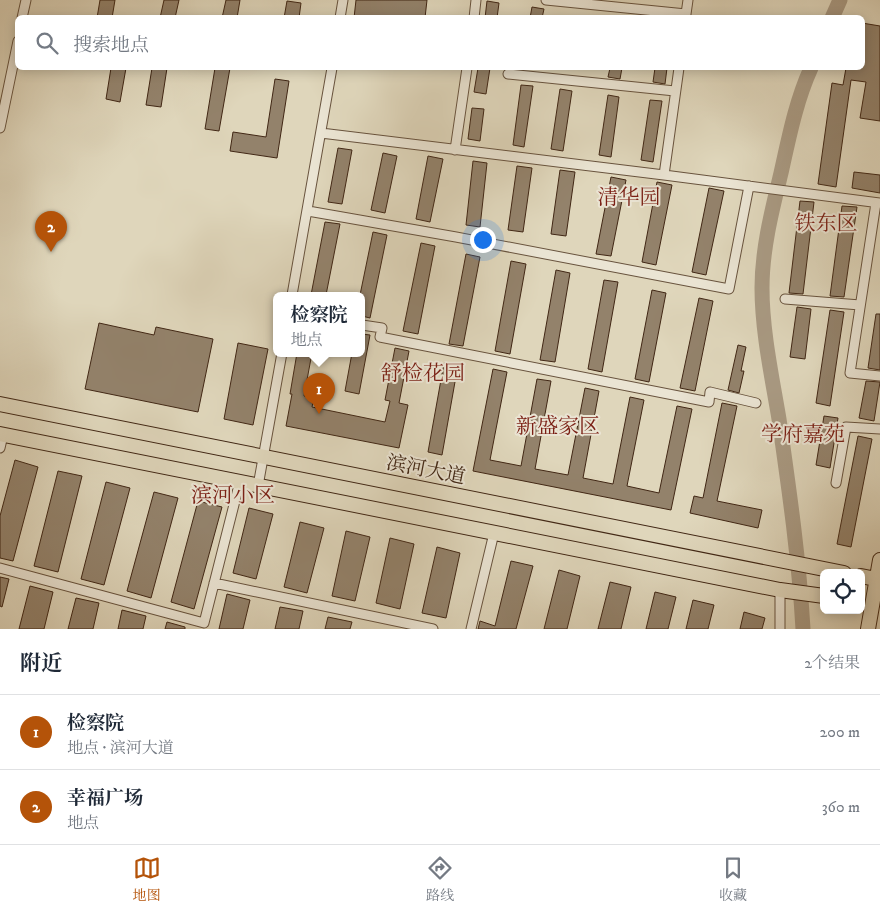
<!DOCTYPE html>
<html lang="zh">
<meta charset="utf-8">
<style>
:root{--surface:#fff;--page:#f6f6f7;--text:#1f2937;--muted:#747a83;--line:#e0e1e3;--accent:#b45309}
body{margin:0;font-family:"IM FELL DW Pica","Noto Serif SC",serif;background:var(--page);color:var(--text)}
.controls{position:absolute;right:15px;bottom:15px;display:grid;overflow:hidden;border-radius:8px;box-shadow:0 2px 12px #0003}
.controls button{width:45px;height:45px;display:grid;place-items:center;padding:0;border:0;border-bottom:1px solid var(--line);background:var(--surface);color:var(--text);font:25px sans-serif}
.you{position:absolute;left:482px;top:239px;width:18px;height:18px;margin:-12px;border:4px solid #fff;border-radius:50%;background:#1a73e8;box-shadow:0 0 0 8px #1a73e833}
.badge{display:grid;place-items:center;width:32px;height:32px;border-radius:50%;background:var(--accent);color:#fff;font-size:16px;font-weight:700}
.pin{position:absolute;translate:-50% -41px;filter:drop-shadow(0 1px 2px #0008)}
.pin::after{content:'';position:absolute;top:26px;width:18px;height:15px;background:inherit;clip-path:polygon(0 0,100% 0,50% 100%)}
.popup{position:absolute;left:273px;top:292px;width:92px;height:65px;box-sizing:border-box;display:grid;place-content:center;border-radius:8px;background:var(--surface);filter:drop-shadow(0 1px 4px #0005);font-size:16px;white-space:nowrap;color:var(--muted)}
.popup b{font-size:19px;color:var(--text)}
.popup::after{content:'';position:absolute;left:50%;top:100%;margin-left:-10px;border:10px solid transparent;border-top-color:var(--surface)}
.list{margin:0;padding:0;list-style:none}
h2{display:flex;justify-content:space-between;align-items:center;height:65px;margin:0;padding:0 20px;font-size:21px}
h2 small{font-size:16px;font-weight:400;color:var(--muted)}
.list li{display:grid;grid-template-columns:32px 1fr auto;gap:15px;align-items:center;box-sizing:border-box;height:75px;padding:0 20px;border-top:1px solid var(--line)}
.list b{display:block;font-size:19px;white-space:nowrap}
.list p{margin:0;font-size:16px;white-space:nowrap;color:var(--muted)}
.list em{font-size:16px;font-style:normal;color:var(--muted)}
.icon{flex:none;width:28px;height:28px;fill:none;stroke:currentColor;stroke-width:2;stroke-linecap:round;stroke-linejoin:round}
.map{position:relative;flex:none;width:880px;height:629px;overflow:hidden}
.search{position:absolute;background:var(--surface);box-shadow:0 2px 12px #0003;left:15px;right:15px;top:15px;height:55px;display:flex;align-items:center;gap:12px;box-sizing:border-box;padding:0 18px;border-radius:8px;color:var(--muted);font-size:19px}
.sheet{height:215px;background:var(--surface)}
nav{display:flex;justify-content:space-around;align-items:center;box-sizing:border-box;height:70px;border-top:1px solid var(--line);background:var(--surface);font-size:14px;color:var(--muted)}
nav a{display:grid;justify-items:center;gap:2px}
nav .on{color:var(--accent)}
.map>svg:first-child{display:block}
</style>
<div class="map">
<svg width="880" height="629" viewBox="0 0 880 629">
<rect width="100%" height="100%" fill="#dfd6bb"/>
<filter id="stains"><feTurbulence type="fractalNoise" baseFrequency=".004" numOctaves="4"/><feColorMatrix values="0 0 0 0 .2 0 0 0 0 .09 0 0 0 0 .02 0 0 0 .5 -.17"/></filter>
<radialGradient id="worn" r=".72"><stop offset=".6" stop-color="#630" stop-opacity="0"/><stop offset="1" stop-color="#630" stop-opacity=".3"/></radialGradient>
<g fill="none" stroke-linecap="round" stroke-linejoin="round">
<path stroke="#a99a83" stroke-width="15" d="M 832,18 L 840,0
M 803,629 C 799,558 789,489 779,419 C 772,377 762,331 762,288 C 762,249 772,210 781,173 C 789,137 796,101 811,68"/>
</g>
<path fill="#93826b" stroke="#412715" d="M 100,0 L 115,0 L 112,18 L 97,18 Z
M 164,0 L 179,0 L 175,18 L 160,18 Z
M 226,0 L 240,0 L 237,18 L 222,18 Z
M 356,0 L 427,0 L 425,18 L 354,18 Z
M 287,1 L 301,3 L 299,18 L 284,18 Z
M 487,1 L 499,3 L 497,18 L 485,18 Z
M 532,7 L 544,9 L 542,18 L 530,18 Z
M 862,23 L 880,26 L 880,121 L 860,118 L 866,82 L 851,80 L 836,187 L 818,184 L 832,83 L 843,85 L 846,68 L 862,68 Z
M 111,68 L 126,68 L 120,102 L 106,99 Z
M 152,68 L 167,68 L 161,107 L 146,105 Z
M 215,68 L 230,68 L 219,131 L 205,129 Z
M 478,68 L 490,68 L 486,94 L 474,92 Z
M 610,68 L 622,68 L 620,79 L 608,77 Z
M 655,68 L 667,68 L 665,84 L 653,82 Z
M 275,79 L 289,81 L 277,158 L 230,151 L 233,132 L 266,137 Z
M 521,85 L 533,86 L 524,147 L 513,145 Z
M 560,89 L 572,91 L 563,151 L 551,149 Z
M 608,95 L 619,97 L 611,157 L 599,155 Z
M 650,100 L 662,101 L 653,162 L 641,160 Z
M 472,108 L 484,109 L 480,141 L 468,139 Z
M 338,148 L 352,150 L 342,204 L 328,202 Z
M 383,153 L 397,156 L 385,213 L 371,210 Z
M 428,156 L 443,159 L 430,222 L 416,219 Z
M 473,161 L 487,163 L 480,227 L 466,225 Z
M 517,166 L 532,168 L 523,232 L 508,230 Z
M 560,170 L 575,172 L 566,236 L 551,234 Z
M 854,172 L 880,175 L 880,193 L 852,188 Z
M 611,177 L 626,180 L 611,256 L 596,254 Z
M 657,182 L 672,185 L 656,265 L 642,262 Z
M 709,188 L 724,191 L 706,275 L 692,272 Z
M 800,201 L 814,202 L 803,294 L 789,293 Z
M 842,206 L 857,207 L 844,297 L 830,296 Z
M 325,222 L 340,224 L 326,295 L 311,295 Z
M 373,232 L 387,235 L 370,318 L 362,316 L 362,295 L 360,295 Z
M 421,243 L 435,246 L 418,334 L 403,331 Z
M 466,254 L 480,257 L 463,346 L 449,344 Z
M 511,261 L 526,264 L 510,354 L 495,351 Z
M 556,270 L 570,273 L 555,362 L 540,360 Z
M 604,280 L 618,282 L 602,372 L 588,369 Z
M 652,290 L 666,293 L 649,382 L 635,379 Z
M 699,298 L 713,301 L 695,391 L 680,388 Z
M 797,307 L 811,309 L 805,359 L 790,357 Z
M 830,310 L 844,312 L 830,406 L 816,403 Z
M 876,314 L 880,314 L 880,370 L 868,368 Z
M 99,323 L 154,335 L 156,327 L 213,339 L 198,412 L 85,389 Z
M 362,334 L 370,335 L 359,394 L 345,391 L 352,353 L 362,353 Z
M 238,343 L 268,349 L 253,425 L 224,419 Z
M 738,345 L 746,347 L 741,371 L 744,371 L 739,393 L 728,390 Z
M 395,348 L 409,351 L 399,403 L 408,405 L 399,448 L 286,426 L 292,394 L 290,394 L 297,353 L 312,353 L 304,396 L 314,398 L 312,407 L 385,422 L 390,401 L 385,400 Z
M 444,363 L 458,365 L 442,455 L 428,452 Z
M 493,369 L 507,372 L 490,460 L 521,466 L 537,379 L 551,381 L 535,469 L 568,475 L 585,388 L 599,391 L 583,478 L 613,484 L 630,397 L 644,400 L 627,486 L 659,493 L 677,406 L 692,409 L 671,510 L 473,471 Z
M 866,381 L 880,382 L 874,421 L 859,418 Z
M 722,403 L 737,406 L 717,501 L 762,510 L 758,528 L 690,513 L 694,496 L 703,498 Z
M 824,416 L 838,418 L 830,468 L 816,465 Z
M 858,436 L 872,439 L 851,547 L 837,544 Z
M 15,460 L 38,467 L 13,561 L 0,558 L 0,516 Z
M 58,471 L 82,476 L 58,572 L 34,566 Z
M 106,482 L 130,488 L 104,585 L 81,579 Z
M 154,492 L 178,498 L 151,598 L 127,591 Z
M 198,501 L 222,507 L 194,609 L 171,602 Z
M 249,508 L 273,514 L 256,579 L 233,573 Z
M 300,522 L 324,528 L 307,593 L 284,587 Z
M 346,531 L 370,537 L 355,601 L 332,596 Z
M 390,538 L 414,544 L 400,609 L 376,603 Z
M 437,547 L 460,553 L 446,618 L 422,613 Z
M 511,561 L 533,566 L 516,629 L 478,629 L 480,621 L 495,626 Z
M 559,570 L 580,576 L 567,629 L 544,629 Z
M 0,577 L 9,579 L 2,607 L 0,606 Z
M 610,582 L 631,587 L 621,629 L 598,629 Z
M 30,586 L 53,592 L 44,629 L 19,629 Z
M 655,592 L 676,597 L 668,629 L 646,629 Z
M 227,594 L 250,600 L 243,629 L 219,629 Z
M 76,598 L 99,603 L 93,629 L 68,629 Z
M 693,600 L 714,605 L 708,629 L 686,629 Z
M 280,607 L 303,611 L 299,629 L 275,629 Z
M 122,610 L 146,616 L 143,629 L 118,629 Z
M 744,612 L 765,618 L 762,629 L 740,629 Z
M 328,617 L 352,622 L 350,629 L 325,629 Z
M 167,622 L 185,627 L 185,629 L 165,629 Z"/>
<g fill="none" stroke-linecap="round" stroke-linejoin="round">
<g stroke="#68533e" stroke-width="11">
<path id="minor" d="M 546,0 L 686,14 L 686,18
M 686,14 L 688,0
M 22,18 L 26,0
M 340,18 L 343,0
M 474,18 L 476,0
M 508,74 L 675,91
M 0,128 L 18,41
M 321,133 L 664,175 L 880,203
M 455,150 L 467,68
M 664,175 L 679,68
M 876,203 L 850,373 L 880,376
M 308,211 L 456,237 L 729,289 L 749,186
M 292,295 L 332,68
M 785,299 L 860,305
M 362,325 L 382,328 L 380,337 L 709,402 L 710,392 L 756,403
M 0,448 L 3,435
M 836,483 L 846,427 L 880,429
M 258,486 L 282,353
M 0,568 L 204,623 L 240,481
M 214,583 L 433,629
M 780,590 L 780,629
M 471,629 L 494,533"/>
</g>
<g stroke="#412715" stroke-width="16">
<path id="primary" d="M 0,404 L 844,573
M 0,434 L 780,590 L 824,596
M 861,576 L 880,580
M 868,629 L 880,560"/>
</g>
<use href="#minor" stroke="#eae4d3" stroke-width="9"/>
<use href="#primary" stroke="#dfd6bb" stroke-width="14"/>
</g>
<g text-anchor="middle" stroke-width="4" stroke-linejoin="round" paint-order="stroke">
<g font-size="20" fill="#412715" stroke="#eae4d3">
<text transform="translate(426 469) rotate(11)" y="7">滨河大道</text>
</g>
<g font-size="21" fill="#7a1f14" stroke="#eae4d3">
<text x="629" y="204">清华园</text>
<text x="826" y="230">铁东区</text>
<text x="423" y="380">舒检花园</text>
<text x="558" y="433">新盛家区</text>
<text x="803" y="441">学府嘉苑</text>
<text x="233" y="502">滨河小区</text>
</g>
</g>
<rect width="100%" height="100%" filter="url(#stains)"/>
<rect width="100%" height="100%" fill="url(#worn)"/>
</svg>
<div class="controls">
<button><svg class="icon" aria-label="locate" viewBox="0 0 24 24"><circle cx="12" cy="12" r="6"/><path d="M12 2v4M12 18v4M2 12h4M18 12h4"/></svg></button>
</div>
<div class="you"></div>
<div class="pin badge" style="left:319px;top:414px">1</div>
<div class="popup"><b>检察院</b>地点</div>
<div class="pin badge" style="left:51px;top:252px">2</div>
<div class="search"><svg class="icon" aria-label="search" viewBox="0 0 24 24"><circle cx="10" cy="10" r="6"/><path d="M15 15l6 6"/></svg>搜索地点</div>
</div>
<section class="sheet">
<h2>附近<small>2个结果</small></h2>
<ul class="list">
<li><span class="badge">1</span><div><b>检察院</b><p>地点 · 滨河大道</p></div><em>200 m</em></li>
<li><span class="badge">2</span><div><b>幸福广场</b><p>地点</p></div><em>360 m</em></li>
</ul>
</section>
<nav>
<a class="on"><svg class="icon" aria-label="map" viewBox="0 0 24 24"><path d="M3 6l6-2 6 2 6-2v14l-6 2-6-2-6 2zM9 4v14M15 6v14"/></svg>地图</a>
<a><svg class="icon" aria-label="directions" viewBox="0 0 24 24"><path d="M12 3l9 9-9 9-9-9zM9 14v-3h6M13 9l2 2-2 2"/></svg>路线</a>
<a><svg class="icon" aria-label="saved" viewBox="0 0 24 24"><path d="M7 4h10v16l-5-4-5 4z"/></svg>收藏</a>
</nav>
